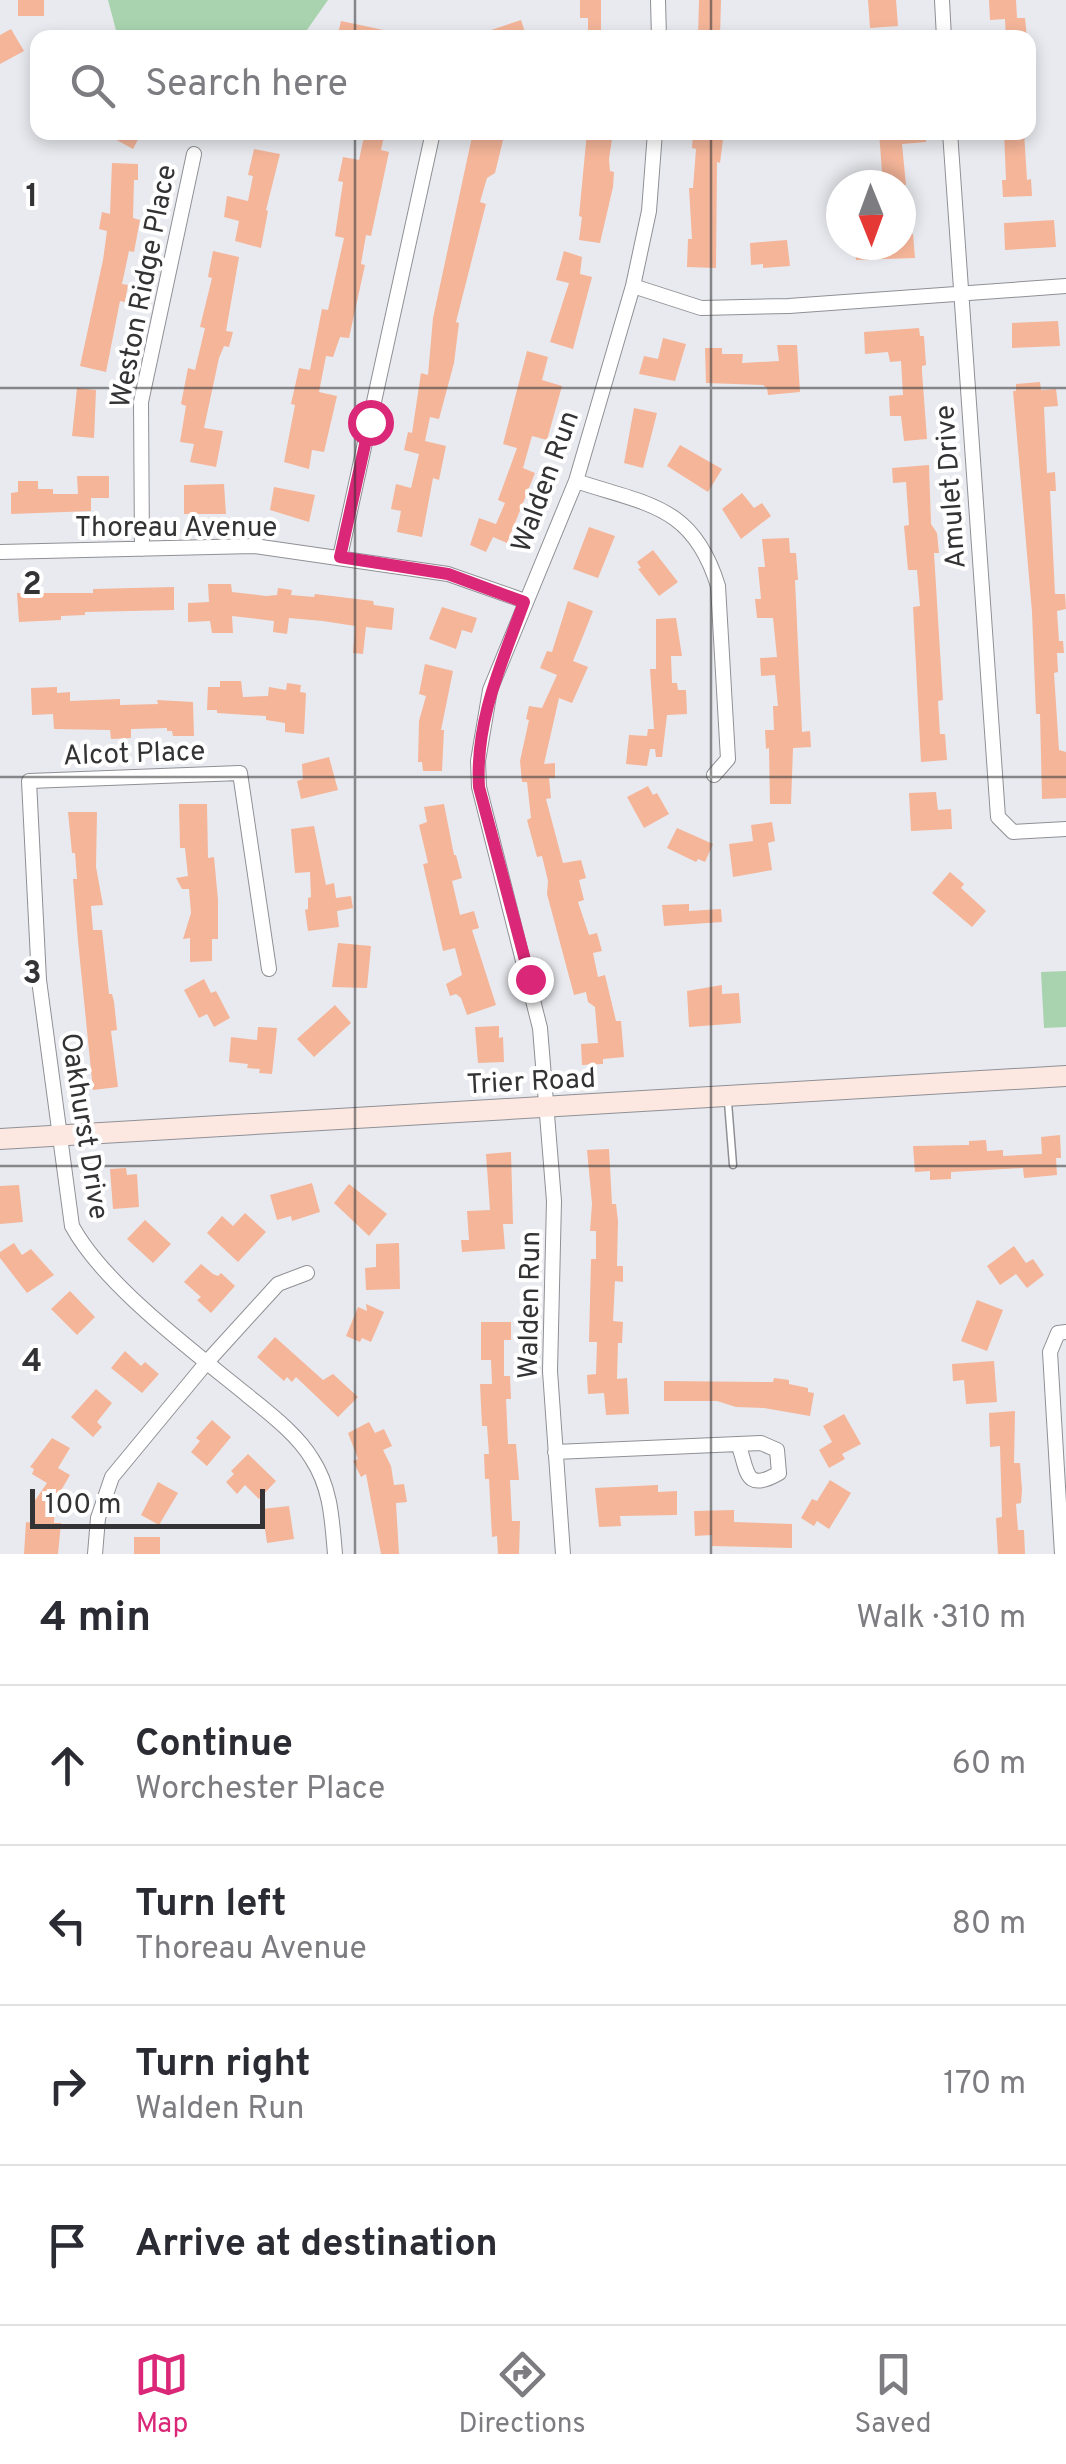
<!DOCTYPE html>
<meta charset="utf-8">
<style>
:root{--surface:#fff;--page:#f7f7f7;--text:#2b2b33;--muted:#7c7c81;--line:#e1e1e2;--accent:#db2777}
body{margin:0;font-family:Overpass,sans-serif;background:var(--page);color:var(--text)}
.compass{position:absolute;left:826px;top:170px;width:90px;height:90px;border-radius:50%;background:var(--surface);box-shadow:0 5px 15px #0003;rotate:179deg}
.scale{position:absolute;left:30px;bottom:25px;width:235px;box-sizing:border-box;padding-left:10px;border:5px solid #333335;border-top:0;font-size:28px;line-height:35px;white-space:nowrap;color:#333335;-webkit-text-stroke:8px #fff;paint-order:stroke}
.stop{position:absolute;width:30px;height:30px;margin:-22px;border:8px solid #db2777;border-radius:50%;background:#fff}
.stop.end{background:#db2777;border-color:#fff;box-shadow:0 2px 10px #0008}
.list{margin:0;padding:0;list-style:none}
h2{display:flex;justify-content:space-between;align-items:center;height:130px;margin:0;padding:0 40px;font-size:42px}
h2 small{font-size:32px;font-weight:400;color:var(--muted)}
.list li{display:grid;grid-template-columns:65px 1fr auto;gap:30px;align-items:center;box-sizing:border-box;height:160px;padding:0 40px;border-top:2px solid var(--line)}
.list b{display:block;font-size:38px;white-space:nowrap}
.list p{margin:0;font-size:32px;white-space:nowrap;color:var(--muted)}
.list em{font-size:32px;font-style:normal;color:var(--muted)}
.icon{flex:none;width:55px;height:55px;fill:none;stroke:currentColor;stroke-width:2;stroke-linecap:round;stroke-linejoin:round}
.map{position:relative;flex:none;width:1066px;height:1554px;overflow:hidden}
.search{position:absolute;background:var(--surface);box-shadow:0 5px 15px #0003;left:30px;right:30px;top:30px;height:110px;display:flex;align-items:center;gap:25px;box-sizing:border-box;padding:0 35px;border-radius:20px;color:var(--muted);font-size:38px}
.sheet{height:770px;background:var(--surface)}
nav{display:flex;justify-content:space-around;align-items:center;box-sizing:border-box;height:140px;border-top:2px solid var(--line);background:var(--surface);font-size:28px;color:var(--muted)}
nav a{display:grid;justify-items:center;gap:5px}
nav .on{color:var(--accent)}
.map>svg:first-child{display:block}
</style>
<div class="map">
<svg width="1066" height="1554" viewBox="0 0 1066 1554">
<rect width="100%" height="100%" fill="#e9eaef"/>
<path fill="#a9d3af" d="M 108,0 L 328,0 L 302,37 L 118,38 Z
M 1066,971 L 1066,1027 L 1044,1028 L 1041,972 Z"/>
<path fill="#f4b599" d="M 18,0 L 44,0 L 44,16 L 18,16 Z
M 580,0 L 601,0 L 601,38 L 588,38 L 588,18 L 580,18 Z
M 699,0 L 721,0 L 720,38 L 698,38 Z
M 868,0 L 896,0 L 898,26 L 870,28 Z
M 989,0 L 1016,0 L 1017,18 L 1025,18 L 1027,38 L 1006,38 L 1005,19 L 990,20 Z
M 521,20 L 527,38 L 477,38 L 476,35 Z
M 341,21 L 393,32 L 392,38 L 337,38 Z
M 11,29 L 24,51 L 0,64 L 0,35 Z
M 102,132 L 142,132 L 133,149 Z
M 365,132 L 385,132 L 381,150 L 389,152 L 371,236 L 366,235 L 361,264 L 365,265 L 349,338 L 340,337 L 333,357 L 326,356 L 319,392 L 337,396 L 324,452 L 312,450 L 309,469 L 284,462 L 295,405 L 291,404 L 299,368 L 310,370 L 322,309 L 328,310 L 344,238 L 335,236 L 343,182 L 338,181 L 343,157 L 359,160 Z
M 473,132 L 505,132 L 495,173 L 487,178 L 480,202 L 486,204 L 456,322 L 459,323 L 454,363 L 439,419 L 430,417 L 425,441 L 446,446 L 439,480 L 433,478 L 422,537 L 397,532 L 401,511 L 391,509 L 396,484 L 411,488 L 419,454 L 404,450 L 408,432 L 412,433 L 421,373 L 428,375 L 433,318 Z
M 587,132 L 613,132 L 609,159 L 610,171 L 614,172 L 613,187 L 600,243 L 579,240 L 582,217 L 579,216 Z
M 693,132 L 724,132 L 720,163 L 717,162 L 716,268 L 687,267 L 688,239 L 692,239 L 689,188 L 693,188 L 696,149 L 692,148 Z
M 879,132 L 926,132 L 926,142 L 902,144 L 906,185 L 883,185 Z
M 1004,132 L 1024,132 L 1027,180 L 1031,179 L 1032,196 L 1003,197 L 1002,180 L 1006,180 Z
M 254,149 L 280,154 L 266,210 L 268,211 L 261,248 L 235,241 L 239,221 L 224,217 L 227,196 L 248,201 L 253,176 L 248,175 Z
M 112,163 L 138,164 L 138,180 L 134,180 L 133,218 L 140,220 L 134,252 L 129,251 L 122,284 L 128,285 L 125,302 L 120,301 L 106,372 L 80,366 L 103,260 L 107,231 L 99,229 L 102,212 L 110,214 Z
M 1054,220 L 1056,247 L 1005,250 L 1004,223 Z
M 913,234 L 915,258 L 856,260 L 854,245 L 901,245 L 901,235 Z
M 787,240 L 790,266 L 763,268 L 763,264 L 751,265 L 750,243 Z
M 213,251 L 239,257 L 226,331 L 233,332 L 229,347 L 224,346 L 219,358 L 204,428 L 223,431 L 216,467 L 190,462 L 194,444 L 180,442 L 186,406 L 181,404 L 188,368 L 195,370 L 205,328 L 200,327 L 212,278 L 208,277 Z
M 564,251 L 582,257 L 580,274 L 592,277 L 573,349 L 550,342 L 569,283 L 556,280 Z
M 1058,321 L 1060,346 L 1012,348 L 1012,323 Z
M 919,328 L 920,336 L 924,336 L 926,365 L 922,366 L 922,372 L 927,439 L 904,441 L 901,416 L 890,416 L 889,396 L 903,395 L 901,361 L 890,362 L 888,352 L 865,354 L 864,332 Z
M 663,338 L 686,344 L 675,381 L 639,374 L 644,356 L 658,359 Z
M 777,345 L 797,345 L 800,392 L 768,395 L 767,388 L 763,385 L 706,383 L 705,348 L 722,348 L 722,354 L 743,354 L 742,363 L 779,361 Z
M 527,351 L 548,357 L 542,380 L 562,386 L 547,440 L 532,436 L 523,468 L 535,473 L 507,543 L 493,537 L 486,552 L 470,545 L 479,518 L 496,524 L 505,503 L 498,500 L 517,448 L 503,444 Z
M 1040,382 L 1041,390 L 1056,389 L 1058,406 L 1044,407 L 1047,473 L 1055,472 L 1056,491 L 1050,491 L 1055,594 L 1065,594 L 1066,609 L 1057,611 L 1059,641 L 1063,641 L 1064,653 L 1057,653 L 1058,672 L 1054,673 L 1059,750 L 1066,752 L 1066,798 L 1042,799 L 1040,714 L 1036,714 L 1032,612 L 1013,391 L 1016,391 L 1016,384 Z
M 77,388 L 96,390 L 94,438 L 72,436 Z
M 634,408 L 657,413 L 643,468 L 624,463 Z
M 680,445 L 722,469 L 708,492 L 667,466 Z
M 929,465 L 931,524 L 937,533 L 939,553 L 934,553 L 943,700 L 938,701 L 940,734 L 945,734 L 947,760 L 921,762 L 913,607 L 920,606 L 917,570 L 908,570 L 904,526 L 909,525 L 906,482 L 893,483 L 892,468 Z
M 77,476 L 109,476 L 109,498 L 91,498 L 91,511 L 11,514 L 11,493 L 18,492 L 18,481 L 38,481 L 38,489 L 53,489 L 53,494 L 78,494 Z
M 224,484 L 226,514 L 184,514 L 184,485 Z
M 274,487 L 315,495 L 309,522 L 270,510 Z
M 742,493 L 754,508 L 762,503 L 771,516 L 741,539 L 722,509 Z
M 589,527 L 615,536 L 598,578 L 573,569 Z
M 789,538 L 790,553 L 796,553 L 798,580 L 795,580 L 802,732 L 810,731 L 811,747 L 793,748 L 791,804 L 770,804 L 769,748 L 766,749 L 765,730 L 774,730 L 773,706 L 778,706 L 775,675 L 761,676 L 760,658 L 777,657 L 773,618 L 757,618 L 755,599 L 761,599 L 758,567 L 765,567 L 762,539 Z
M 653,550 L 678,582 L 659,596 L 638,569 L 641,568 L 637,562 Z
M 208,584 L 231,584 L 232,592 L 266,596 L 277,595 L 278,588 L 292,590 L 291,595 L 314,597 L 315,594 L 373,601 L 374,605 L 394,608 L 392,630 L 366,627 L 363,654 L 353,653 L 355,626 L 323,621 L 289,618 L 287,634 L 273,632 L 274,621 L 232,616 L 233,633 L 212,633 L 210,621 L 188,622 L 188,603 L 209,602 Z
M 174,587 L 174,610 L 85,612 L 85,615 L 61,616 L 61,620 L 19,622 L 17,593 L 93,593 L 93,589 Z
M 568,601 L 593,611 L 573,661 L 588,667 L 572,703 L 559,698 L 544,764 L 555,763 L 555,778 L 549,778 L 551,798 L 546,799 L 563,863 L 581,860 L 586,878 L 579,880 L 584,900 L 578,902 L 589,935 L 597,933 L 602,951 L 593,953 L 598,977 L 605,975 L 616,1021 L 621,1021 L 624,1057 L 603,1059 L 603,1064 L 582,1065 L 581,1044 L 598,1043 L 595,1007 L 588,1002 L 586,992 L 574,995 L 547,894 L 548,881 L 542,856 L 537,857 L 527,820 L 531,818 L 527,782 L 522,782 L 520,761 L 529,720 L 526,719 L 529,706 L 542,708 L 557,675 L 540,668 L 547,651 L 552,652 Z
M 442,607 L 477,618 L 472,633 L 462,630 L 456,649 L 429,639 Z
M 676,618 L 682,656 L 671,656 L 672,683 L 677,683 L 678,690 L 686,690 L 687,714 L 667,715 L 662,757 L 656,757 L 655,749 L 650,749 L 647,766 L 626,764 L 629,735 L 647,736 L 648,729 L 654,729 L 650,669 L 656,669 L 656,619 Z
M 425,664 L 453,671 L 441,730 L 444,730 L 442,771 L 423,771 L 422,762 L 418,762 L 419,721 L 426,696 L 419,694 Z
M 220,681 L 241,681 L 243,697 L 268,696 L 269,687 L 286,690 L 287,683 L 301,685 L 300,692 L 306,693 L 304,734 L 285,732 L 285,723 L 266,720 L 266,716 L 217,713 L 217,710 L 207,710 L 208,687 L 220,687 Z
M 57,687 L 57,693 L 70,692 L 70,701 L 120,699 L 120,705 L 158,704 L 157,700 L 193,702 L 194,736 L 173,736 L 172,731 L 167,731 L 167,728 L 131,729 L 131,738 L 111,739 L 110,730 L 54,729 L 53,714 L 32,715 L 31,688 Z
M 329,757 L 338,790 L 301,799 L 297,781 L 303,779 L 302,764 Z
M 648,786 L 653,795 L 657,793 L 669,814 L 644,828 L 627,797 Z
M 936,792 L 938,810 L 951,809 L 952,829 L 911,831 L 909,793 Z
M 179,804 L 207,804 L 208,858 L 214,857 L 218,900 L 218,939 L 212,939 L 212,961 L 190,962 L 190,938 L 183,939 L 191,913 L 189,889 L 182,889 L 176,878 L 188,876 L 185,848 L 180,848 Z
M 444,804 L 454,855 L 456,855 L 462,878 L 452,881 L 460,915 L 474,911 L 479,928 L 472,930 L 496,1005 L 467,1015 L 461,998 L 456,994 L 450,996 L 446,984 L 462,975 L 455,948 L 443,951 L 423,864 L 428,863 L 419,825 L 427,822 L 424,807 Z
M 68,812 L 97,812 L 96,867 L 103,905 L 91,906 L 93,930 L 102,930 L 109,994 L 112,994 L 114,1002 L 117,1030 L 111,1031 L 118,1087 L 93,1090 L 78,941 L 73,879 L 77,879 L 75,853 L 72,853 Z
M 772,822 L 775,841 L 768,843 L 772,870 L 733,877 L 729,844 L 753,841 L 751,825 Z
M 314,826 L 326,885 L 334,883 L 336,898 L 351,896 L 353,908 L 337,911 L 339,927 L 308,931 L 305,910 L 308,909 L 308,898 L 311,897 L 310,872 L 295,873 L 291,829 Z
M 677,828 L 713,844 L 705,862 L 698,859 L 696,862 L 667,848 Z
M 950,872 L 964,884 L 961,888 L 986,911 L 972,927 L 932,893 Z
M 689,904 L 689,911 L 721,909 L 722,922 L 664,926 L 662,905 Z
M 338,943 L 371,946 L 367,988 L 332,987 Z
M 204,979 L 211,993 L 216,991 L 230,1018 L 214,1027 L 207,1014 L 199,1018 L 184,990 Z
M 722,985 L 722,994 L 739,993 L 741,1023 L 689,1027 L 687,991 Z
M 335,1005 L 351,1023 L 314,1057 L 297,1039 Z
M 499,1026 L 499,1038 L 503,1037 L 504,1062 L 478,1063 L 475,1027 Z
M 258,1027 L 277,1028 L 272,1074 L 259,1073 L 260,1069 L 247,1068 L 248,1064 L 229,1062 L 231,1037 L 257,1040 Z
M 1060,1135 L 1061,1158 L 1056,1158 L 1057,1175 L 1024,1178 L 1023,1168 L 951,1172 L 951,1179 L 930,1180 L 930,1171 L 915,1172 L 913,1146 L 969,1145 L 969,1141 L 986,1140 L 987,1151 L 1003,1150 L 1003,1156 L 1042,1154 L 1041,1137 Z
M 609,1149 L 612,1204 L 616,1204 L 618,1221 L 617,1266 L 623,1266 L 623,1282 L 615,1281 L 613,1321 L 623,1322 L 622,1343 L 618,1343 L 617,1379 L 627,1378 L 629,1414 L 606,1415 L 604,1393 L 588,1394 L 587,1375 L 596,1374 L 597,1342 L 589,1342 L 591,1259 L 596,1259 L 596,1231 L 590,1231 L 592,1204 L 587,1150 Z
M 511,1152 L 513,1224 L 503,1224 L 505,1249 L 462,1252 L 461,1240 L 469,1240 L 467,1211 L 490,1210 L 486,1154 Z
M 126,1168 L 127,1175 L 137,1174 L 139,1207 L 113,1209 L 110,1169 Z
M 312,1183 L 320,1212 L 292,1221 L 291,1216 L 277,1220 L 270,1195 Z
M 349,1184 L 387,1214 L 369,1236 L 334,1203 Z
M 19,1185 L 23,1222 L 0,1224 L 0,1186 Z
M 245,1213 L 266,1232 L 238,1262 L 207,1233 L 222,1216 L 233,1226 Z
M 145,1220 L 171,1244 L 153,1263 L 127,1239 Z
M 14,1243 L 22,1255 L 31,1249 L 54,1275 L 27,1293 L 0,1258 L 0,1252 Z
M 399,1243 L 400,1289 L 366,1290 L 365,1268 L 376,1267 L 376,1244 Z
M 1014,1246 L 1026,1263 L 1033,1259 L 1044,1275 L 1027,1288 L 1016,1274 L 1000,1285 L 987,1266 Z
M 201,1264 L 213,1274 L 218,1276 L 221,1273 L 235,1286 L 211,1313 L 197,1300 L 201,1297 L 184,1282 Z
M 70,1291 L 95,1317 L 77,1335 L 51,1309 Z
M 977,1300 L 1003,1310 L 987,1351 L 961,1341 Z
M 366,1304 L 384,1312 L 371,1342 L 362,1338 L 360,1342 L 346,1336 L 358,1307 L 367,1311 Z
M 481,1322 L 511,1322 L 511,1340 L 504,1340 L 504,1376 L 510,1376 L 511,1399 L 506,1399 L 508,1444 L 516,1444 L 519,1480 L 510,1480 L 512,1521 L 520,1521 L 519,1554 L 498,1554 L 497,1536 L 492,1537 L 489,1479 L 485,1479 L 484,1454 L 489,1454 L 487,1426 L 482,1426 L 480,1384 L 492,1384 L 491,1360 L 481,1360 Z
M 275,1337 L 323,1380 L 333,1374 L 358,1397 L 338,1417 L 296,1377 L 292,1382 L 287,1377 L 284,1381 L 257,1357 Z
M 125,1351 L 141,1366 L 145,1362 L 159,1374 L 142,1393 L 111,1368 Z
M 994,1361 L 997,1402 L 966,1404 L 964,1380 L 953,1381 L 952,1364 Z
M 774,1378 L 789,1380 L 789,1384 L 808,1388 L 808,1392 L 814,1393 L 810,1416 L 764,1408 L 736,1407 L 717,1401 L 664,1401 L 664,1381 L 773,1382 Z
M 96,1389 L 112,1403 L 97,1422 L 102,1427 L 93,1437 L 71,1417 Z
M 1015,1411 L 1014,1463 L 1020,1463 L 1022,1490 L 1021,1503 L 1016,1504 L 1018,1530 L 1024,1530 L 1025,1554 L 998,1554 L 996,1518 L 1002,1517 L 1000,1446 L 990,1447 L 989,1413 Z
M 844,1414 L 861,1444 L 842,1454 L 845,1459 L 829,1468 L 819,1450 L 832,1442 L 823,1426 Z
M 212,1420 L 231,1437 L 207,1466 L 191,1452 L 200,1441 L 196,1438 Z
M 369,1422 L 375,1433 L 384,1429 L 392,1446 L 383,1450 L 391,1466 L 394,1485 L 404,1484 L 407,1502 L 396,1503 L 399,1554 L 381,1554 L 366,1474 L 361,1477 L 353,1461 L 358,1459 L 348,1433 Z
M 52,1438 L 70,1448 L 58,1468 L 70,1475 L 55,1501 L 54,1523 L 61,1523 L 58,1554 L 24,1554 L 26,1522 L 33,1523 L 34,1502 L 47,1483 L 32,1474 L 34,1469 L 30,1467 Z
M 248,1454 L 276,1481 L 259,1499 L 245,1485 L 237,1494 L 226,1482 L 234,1474 L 231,1471 Z
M 830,1480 L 851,1493 L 829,1529 L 817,1521 L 814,1526 L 801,1518 L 812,1499 L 817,1501 Z
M 158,1482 L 178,1493 L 159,1525 L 141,1515 Z
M 658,1485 L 658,1492 L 677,1491 L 677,1515 L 620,1516 L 621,1526 L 599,1527 L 595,1488 Z
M 289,1506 L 294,1539 L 267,1543 L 262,1509 Z
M 734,1510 L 734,1522 L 792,1524 L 792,1548 L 712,1546 L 712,1535 L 695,1536 L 694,1511 Z
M 134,1537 L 160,1537 L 160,1554 L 134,1554 Z"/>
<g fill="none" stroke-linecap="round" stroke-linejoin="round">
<g stroke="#8f9095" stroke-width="9">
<path id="lane" d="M 728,1102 L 733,1165"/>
</g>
<g stroke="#8f9095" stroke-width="16">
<path id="street" d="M 658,0 L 659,38
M 942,0 L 944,38
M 950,132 L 998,817 L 1013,832 L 1066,829
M 633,286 L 701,308 L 789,306 L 1066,286
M 576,481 C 648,505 693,505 718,586 L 728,759 L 714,775
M 142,549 L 141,402 L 194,154
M 0,552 L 254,546 L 448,574 L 525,601
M 340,557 L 433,132
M 269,969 L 240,773 L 29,781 L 39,980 L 72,1226 C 104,1285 193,1351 247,1395 C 269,1413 297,1434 312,1459 C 331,1488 332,1520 335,1554
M 555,1452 L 738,1444 C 748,1468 743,1494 779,1473 L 777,1450 L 761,1443 L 738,1444
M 95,1554 L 98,1518 L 112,1477 L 207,1362 L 278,1284 L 307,1273
M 563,1554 L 550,1371 L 554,1201 L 540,1028 L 479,787 L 478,761 L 490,690 L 576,481 L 633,286 L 649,211 L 655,132
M 1062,1554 L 1050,1352 L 1058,1333 L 1066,1332"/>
</g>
<g stroke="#8f9095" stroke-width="22">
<path id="secondary" d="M 0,1139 L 1066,1076"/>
</g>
<use href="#lane" stroke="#fff" stroke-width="6"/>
<use href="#street" stroke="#fff" stroke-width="14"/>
<use href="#secondary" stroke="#fce8e1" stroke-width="20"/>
</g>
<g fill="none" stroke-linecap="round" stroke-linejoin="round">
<path stroke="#db2777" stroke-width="12" d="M 370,422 L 340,557 L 448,574 L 524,602 C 502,663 475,720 479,787 L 530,979"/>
</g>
<path fill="none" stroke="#333335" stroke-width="2.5" stroke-opacity="0.55" d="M 355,0 L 355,38M 711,0 L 711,38M 355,132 L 355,1554M 711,132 L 711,1554M 0,388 L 1066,388M 0,777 L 1066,777M 0,1166 L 1066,1166"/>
<g text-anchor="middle" stroke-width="8" stroke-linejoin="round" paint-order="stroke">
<g font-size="28" fill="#333335" stroke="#fff">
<text transform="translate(142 286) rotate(-79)" y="10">Weston Ridge Place</text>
<text transform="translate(544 481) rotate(-70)" y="10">Walden Run</text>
<text transform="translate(949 487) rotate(-94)" y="10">Amulet Drive</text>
<text x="176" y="536">Thoreau Avenue</text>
<text transform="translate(134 752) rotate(-2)" y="10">Alcot Place</text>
<text transform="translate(531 1080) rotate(-3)" y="10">Trier Road</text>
<text transform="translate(86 1126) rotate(81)" y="10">Oakhurst Drive</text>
<text transform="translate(528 1305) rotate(-89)" y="10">Walden Run</text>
</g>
</g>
<g font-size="32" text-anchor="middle" font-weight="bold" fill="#333335" stroke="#fff" stroke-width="8" stroke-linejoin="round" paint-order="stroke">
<text x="32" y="206">1</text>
<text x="32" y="594">2</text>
<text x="32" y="983">3</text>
<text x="32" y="1371">4</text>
</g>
</svg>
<svg class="compass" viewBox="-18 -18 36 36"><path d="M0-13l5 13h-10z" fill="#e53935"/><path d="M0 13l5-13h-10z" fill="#7c7c81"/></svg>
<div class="scale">100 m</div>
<div class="stop" style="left:370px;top:422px"></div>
<div class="stop end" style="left:530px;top:979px"></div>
<div class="search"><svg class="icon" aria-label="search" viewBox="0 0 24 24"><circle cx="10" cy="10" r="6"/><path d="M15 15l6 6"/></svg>Search here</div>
</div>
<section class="sheet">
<h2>4 min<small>Walk · 310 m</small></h2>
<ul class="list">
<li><svg class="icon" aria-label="ahead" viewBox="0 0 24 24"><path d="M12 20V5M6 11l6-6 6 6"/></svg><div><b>Continue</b><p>Worchester Place</p></div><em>60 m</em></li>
<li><svg class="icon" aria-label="left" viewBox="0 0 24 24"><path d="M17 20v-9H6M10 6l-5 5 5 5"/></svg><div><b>Turn left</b><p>Thoreau Avenue</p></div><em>80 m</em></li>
<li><svg class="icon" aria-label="right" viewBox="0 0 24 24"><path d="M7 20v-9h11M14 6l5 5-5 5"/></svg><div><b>Turn right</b><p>Walden Run</p></div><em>170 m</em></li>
<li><svg class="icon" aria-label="arrive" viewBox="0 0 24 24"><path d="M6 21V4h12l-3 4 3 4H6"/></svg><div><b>Arrive at destination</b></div></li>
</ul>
</section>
<nav>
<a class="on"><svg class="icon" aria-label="map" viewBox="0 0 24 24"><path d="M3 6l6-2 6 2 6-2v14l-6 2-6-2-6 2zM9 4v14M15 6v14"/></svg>Map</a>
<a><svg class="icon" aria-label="directions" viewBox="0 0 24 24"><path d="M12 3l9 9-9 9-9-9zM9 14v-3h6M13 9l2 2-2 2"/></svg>Directions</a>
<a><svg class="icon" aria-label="saved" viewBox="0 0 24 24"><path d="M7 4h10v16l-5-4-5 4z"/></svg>Saved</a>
</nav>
